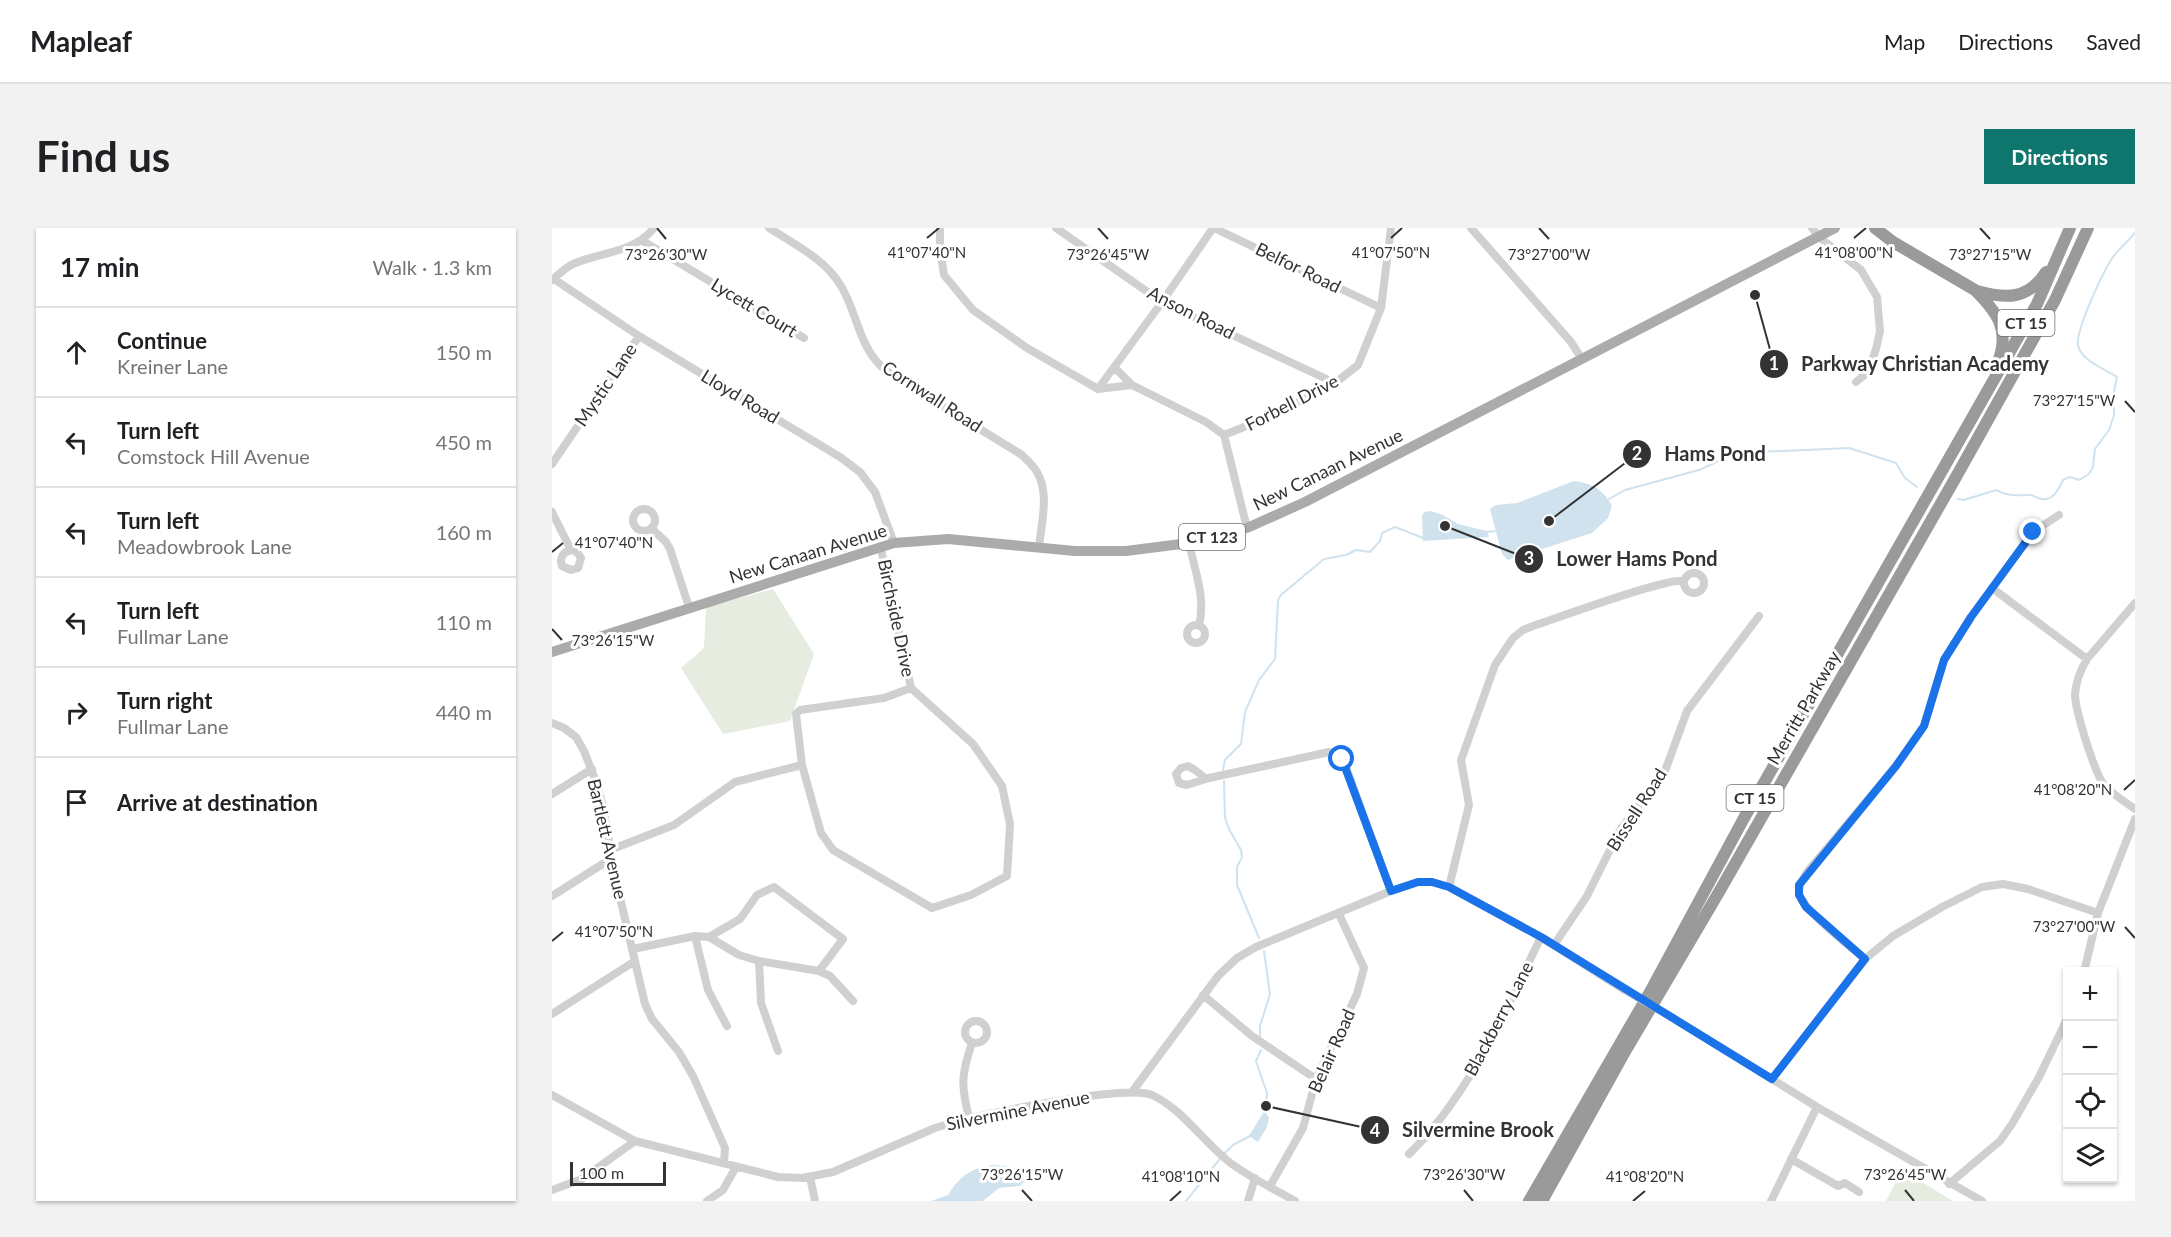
<!DOCTYPE html>
<meta charset="utf-8">
<style>
:root{--surface:#fff;--page:#f2f2f2;--text:#202124;--muted:#757577;--line:#e0e0e0;--accent:#0f766e}
body{margin:0;font-family:Lato,sans-serif;background:var(--page);color:var(--text)}
.controls{position:absolute;right:18px;bottom:18px;display:grid;overflow:hidden;border-radius:0px;box-shadow:0 2px 4px #0004}
.controls button{width:54px;height:54px;display:grid;place-items:center;padding:0;border:0;border-bottom:2px solid var(--line);background:var(--surface);color:var(--text);font:30px sans-serif}
.scale{position:absolute;left:18px;bottom:15px;width:96px;box-sizing:border-box;padding-left:6px;border:3px solid #333;border-top:0;font-size:16px;line-height:21px;white-space:nowrap;color:#333;-webkit-text-stroke:4px #fff;paint-order:stroke}
.stop{position:absolute;width:18px;height:18px;margin:-14px;border:4px solid #1a73e8;border-radius:50%;background:#fff}
.stop.end{background:#1a73e8;border-color:#fff;box-shadow:0 2px 6px #0008}
.list{margin:0;padding:0;list-style:none}
h2{display:flex;justify-content:space-between;align-items:center;height:78px;margin:0;padding:0 24px;font-size:26px}
h2 small{font-size:20px;font-weight:400;color:var(--muted)}
.list li{display:grid;grid-template-columns:39px 1fr auto;gap:18px;align-items:center;box-sizing:border-box;height:90px;padding:0 24px;border-top:2px solid var(--line)}
.list b{display:block;font-size:22px;white-space:nowrap}
.list p{margin:0;font-size:20px;white-space:nowrap;color:var(--muted)}
.list em{font-size:20px;font-style:normal;color:var(--muted)}
.icon{flex:none;width:33px;height:33px;fill:none;stroke:currentColor;stroke-width:2;stroke-linecap:round;stroke-linejoin:round}
.map{position:relative;flex:none;width:1583px;height:973px;overflow:hidden;border-radius:0px}
header{display:flex;align-items:center;gap:36px;box-sizing:border-box;height:84px;padding:0 30px;background:var(--surface);border-bottom:2px solid var(--line)}
header strong{font-size:28px}
nav{display:flex;gap:33px;margin-inline-start:auto;font-size:21px}
.intro{display:flex;align-items:center;justify-content:space-between;box-sizing:border-box;height:144px;padding:0 36px}
h1{margin:0;font-size:42px}
.button{padding:15px 27px;border-radius:0px;background:var(--accent);color:#fff;font-size:21px;font-weight:700}
main{display:flex;gap:36px;padding:0 36px}
aside{flex:1;background:var(--surface);border-radius:0px;box-shadow:0 2px 4px #0004}
.map>svg:first-child{display:block}
</style>
<header>
<strong>Mapleaf</strong>
<nav><a>Map</a><a>Directions</a><a>Saved</a></nav>
</header>
<div class="intro"><h1>Find us</h1><a class="button">Directions</a></div>
<main>
<aside>
<h2>17 min<small>Walk · 1.3 km</small></h2>
<ul class="list">
<li><svg class="icon" aria-label="ahead" viewBox="0 0 24 24"><path d="M12 20V5M6 11l6-6 6 6"/></svg><div><b>Continue</b><p>Kreiner Lane</p></div><em>150 m</em></li>
<li><svg class="icon" aria-label="left" viewBox="0 0 24 24"><path d="M17 20v-9H6M10 6l-5 5 5 5"/></svg><div><b>Turn left</b><p>Comstock Hill Avenue</p></div><em>450 m</em></li>
<li><svg class="icon" aria-label="left" viewBox="0 0 24 24"><path d="M17 20v-9H6M10 6l-5 5 5 5"/></svg><div><b>Turn left</b><p>Meadowbrook Lane</p></div><em>160 m</em></li>
<li><svg class="icon" aria-label="left" viewBox="0 0 24 24"><path d="M17 20v-9H6M10 6l-5 5 5 5"/></svg><div><b>Turn left</b><p>Fullmar Lane</p></div><em>110 m</em></li>
<li><svg class="icon" aria-label="right" viewBox="0 0 24 24"><path d="M7 20v-9h11M14 6l5 5-5 5"/></svg><div><b>Turn right</b><p>Fullmar Lane</p></div><em>440 m</em></li>
<li><svg class="icon" aria-label="arrive" viewBox="0 0 24 24"><path d="M6 21V4h12l-3 4 3 4H6"/></svg><div><b>Arrive at destination</b></div></li>
</ul>
</aside>
<div class="map">
<svg width="1583" height="973" viewBox="0 0 1583 973">
<rect width="100%" height="100%" fill="#fff"/>
<path fill="#e6ecdf" d="M 221,361 L 262,426 L 238,493 L 171,506 L 129,440 L 149,423 L 152,419 L 154,379 Z
M 1350,942 L 1401,973 L 1334,973 Z"/>
<path fill="#cfe2ee" d="M 1022,253 C 1040,255 1052,262 1060,278 L 1056,290 L 1040,305 L 956,332 L 950,326 L 938,281 L 944,277 L 965,275 Z
M 878,283 L 891,287 L 906,296 L 935,303 L 937,309 L 871,313 L 870,288 L 872,284 Z
M 714,878 L 716,880 L 714,885 L 717,890 L 715,899 L 706,914 L 697,908 L 711,885 L 711,879 Z
M 440,937 C 454,938 467,937 474,951 L 468,958 L 447,960 L 431,973 L 379,973 L 396,967 C 407,949 419,940 440,937 Z"/>
<g fill="none" stroke-linecap="round" stroke-linejoin="round">
<path stroke="#cfe2ee" stroke-width="2" d="M 1406,271 L 1412,272 L 1444,262 C 1457,269 1464,267 1477,267 C 1483,267 1482,269 1486,270 C 1500,275 1506,263 1511,252 L 1518,249 L 1527,252 L 1537,246 L 1541,239 L 1543,221 L 1557,202 L 1562,187 L 1562,164 L 1565,149 C 1553,141 1529,133 1526,117 C 1523,103 1552,42 1561,29 C 1567,21 1576,13 1583,5
M 1055,272 L 1073,262 L 1147,242 L 1184,225 L 1297,220 L 1344,235 L 1353,250 L 1365,259
M 934,304 L 946,303
M 671,542 L 673,532 L 689,516 L 693,484 L 707,452 L 723,431 L 726,372 L 729,367 L 772,331 L 794,327 L 804,322 L 818,324 L 828,313 L 830,305 L 843,299 L 871,310
M 672,553 L 673,590 L 677,601 L 689,622 L 690,629 L 685,639 L 685,657 L 707,710
M 708,809 L 708,798 L 718,766 L 712,723
M 709,822 L 704,833 L 715,865 L 714,879
M 673,925 L 681,917 L 700,907
M 634,973 L 667,932"/>
<path stroke="#d0d0d0" stroke-width="8" d="M 217,0 C 242,16 273,31 289,58 C 304,82 307,117 328,137 C 332,142 338,145 343,149 L 470,227 C 475,232 482,238 485,244 C 498,266 489,296 487,320
M 388,0 L 388,21 L 392,47 L 421,82 L 475,120 L 546,161
M 504,0 L 610,74 L 783,155
M 662,0 L 829,80
M 919,0 L 1019,114 L 1030,131
M 1260,0 L 1267,9 L 1309,42 L 1325,69 L 1328,103 L 1324,121 L 1316,144 L 1304,154
M 89,12 L 252,110
M 2,51 L 87,108 L 288,229 L 308,244 L 323,264 L 342,315
M 0,52 C 6,47 12,41 19,37 C 47,23 80,27 102,0
M 563,140 L 580,157
M 546,161 L 580,157 L 654,194 L 672,207 L 717,189 L 783,155 L 806,137 L 829,80 L 839,0
M 546,161 L 610,74 L 661,0
M 672,207 L 695,300
M 0,236 L 87,108
M81 292a11 11 0 1 1 22 0a11 11 0 1 1-22 0Z
M 0,284 L 19,322 L 25,324 L 29,330 L 26,340 L 19,342 L 10,338 C 7,330 11,324 19,322
M 99,300 L 114,314 L 118,321 L 137,379
M 637,315 C 643,343 654,370 647,398
M 329,321 L 359,460 L 421,516 L 450,558 L 458,596 L 455,648 L 419,667 L 380,680 L 281,622 L 269,605 L 250,537 L 244,486 L 248,482 L 332,470 L 359,460
M1132 355a10 10 0 1 1 20 0a10 10 0 1 1-20 0Z
M 1440,360 L 1535,431
M 1583,375 L 1535,431 C 1529,441 1524,453 1523,466 C 1523,482 1543,547 1553,558 C 1562,567 1573,574 1583,581
M635 406a9 9 0 1 1 18 0a9 9 0 1 1-18 0Z
M 0,495 L 12,500 L 24,509 L 32,523 L 43,551 L 51,578 L 62,644 L 93,776 L 100,791 L 127,824 L 141,848 L 173,920 L 172,935
M 657,550 L 635,557 L 627,555 L 624,546 L 629,540 L 636,538 L 643,542 L 653,550 L 657,550 L 777,524 L 787,527 L 791,531 L 839,663
M 0,566 L 40,541
M 58,622 L 122,597 L 183,554 L 250,537
M 897,659 L 917,577 L 909,532 L 943,437 L 961,410 L 971,402 L 981,398 C 1005,390 1116,349 1132,353
M 0,668 L 60,630
M 143,708 L 156,762 L 175,798
M 157,709 L 187,727 L 207,733 L 267,743 L 278,748 L 301,773
M 1002,717 L 1035,668 L 1068,602 L 1113,543 L 1135,483 L 1207,388
M 81,721 L 143,708 L 157,709 L 188,691 L 205,667 L 222,659 L 291,711 L 267,743
M 1313,731 C 1299,719 1249,681 1247,665 C 1246,657 1251,651 1255,644 L 1344,538 L 1372,498 L 1392,432 L 1419,389 L 1481,304 L 1507,287
M 207,733 L 209,775 L 226,823
M 1532,744 L 1546,685 L 1583,591
M 651,767 L 700,808 L 764,851
M 0,786 L 83,733
M 1118,788 L 1265,879 L 1430,973
M413 804a11 11 0 1 1 22 0a11 11 0 1 1-22 0Z
M 1220,851 L 1313,731 L 1341,708 L 1390,679 L 1430,659 L 1451,656 L 1476,661 L 1546,685
M 580,864 L 666,748 L 685,730 L 704,719 L 839,663 L 866,654 L 880,654 L 897,659 L 989,709 L 1071,761
M 0,867 L 83,913 L 226,949 L 250,950 L 281,944 L 383,900 L 406,893 C 439,885 574,856 600,867 C 630,881 650,912 676,933 C 696,949 721,960 743,973
M 417,890 C 409,857 409,847 420,815
M 857,926 C 917,868 953,783 989,709
M 1239,931 L 1286,958 L 1293,955 L 1307,964
M 258,949 L 263,973
M 1397,956 L 1448,913 L 1460,896 L 1487,849 L 1516,789
M 718,958 L 751,900 L 764,851 L 805,766 L 812,740 L 787,686
M 0,962 L 30,951 L 83,913
M 155,973 L 171,962 L 184,939
M 696,973 L 703,950
M 1219,973 L 1265,879"/>
<path stroke="#ababab" stroke-width="10" d="M 0,424 L 342,315 L 396,311 L 523,323 L 574,323 L 637,315 L 695,300 L 753,274 L 1283,0"/>
<path stroke="#9a9a9a" stroke-width="12" d="M 1323,0 L 1341,14 L 1423,62 C 1446,85 1458,102 1446,134
M 1425,63 C 1454,71 1476,72 1494,44
M 977,973 L 1098,764 L 1192,590 L 1485,76 L 1518,0
M 990,973 L 1071,827 L 1167,664 L 1404,249 L 1503,72 L 1536,0"/>
<path stroke="#d0d0d0" stroke-width="8" d="M 1071,761 L 1118,788"/>
</g>
<g fill="none" stroke-linecap="round" stroke-linejoin="round">
<path stroke="#1a73e8" stroke-width="8" d="M 790,531 L 839,663 L 866,654 L 880,654 L 897,659 L 989,709 L 1220,851 L 1313,731 L 1254,679 L 1247,667 L 1247,657 L 1344,538 L 1372,498 L 1392,432 L 1419,389 L 1481,304"/>
</g>
<path fill="none" stroke="#333" stroke-width="2" d="M 105,0 L 114,11M 546,0 L 556,11M 987,0 L 997,11M 1428,0 L 1438,11M 375,10 L 387,0M 839,10 L 850,0M 1302,10 L 1314,0M 1573,173 L 1583,184M 0,324 L 11,315M 0,401 L 10,412M 1572,562 L 1583,552M 1573,699 L 1583,710M 0,713 L 11,704M 470,962 L 480,973M 912,962 L 921,973M 1353,962 L 1362,973M 618,973 L 629,963M 1081,973 L 1093,963"/>
<g text-anchor="middle" stroke-width="6" stroke-linejoin="round" paint-order="stroke">
<g fill="#fff" stroke="#707070" stroke-width="1.5">
<rect x="1445.5" y="82" width="57" height="26" rx="4.5"/>
<rect x="627" y="296" width="66" height="26" rx="4.5"/>
<rect x="1174.5" y="557" width="57" height="26" rx="4.5"/>
</g>
<g font-size="16" font-weight="bold" fill="#333">
<text x="1474" y="101">CT 15</text>
<text x="660" y="315">CT 123</text>
<text x="1203" y="576">CT 15</text>
</g>
<g font-size="18" fill="#333" stroke="#fff">
<text transform="translate(746 40) rotate(26)" y="6">Belfor Road</text>
<text transform="translate(202 80) rotate(31)" y="6">Lycett Court</text>
<text transform="translate(639 85) rotate(27)" y="6">Anson Road</text>
<text transform="translate(54 157) rotate(-56)" y="6">Mystic Lane</text>
<text transform="translate(188 169) rotate(31)" y="6">Lloyd Road</text>
<text transform="translate(380 169) rotate(33)" y="6">Cornwall Road</text>
<text transform="translate(740 175) rotate(-27)" y="6">Forbell Drive</text>
<text transform="translate(776 242) rotate(-26)" y="6">New Canaan Avenue</text>
<text transform="translate(256 326) rotate(-17)" y="6">New Canaan Avenue</text>
<text transform="translate(344 390) rotate(78)" y="6">Birchside Drive</text>
<text transform="translate(1252 480) rotate(-60)" y="6">Merritt Parkway</text>
<text transform="translate(1085 582) rotate(-57)" y="6">Bissell Road</text>
<text transform="translate(55 611) rotate(77)" y="6">Bartlett Avenue</text>
<text transform="translate(947 791) rotate(-62)" y="6">Blackberry Lane</text>
<text transform="translate(780 823) rotate(-66)" y="6">Belair Road</text>
<text transform="translate(466 883) rotate(-11)" y="6">Silvermine Avenue</text>
</g>
</g>
<g font-size="15" text-anchor="middle" fill="#333" stroke="#fff" stroke-width="6" stroke-linejoin="round" paint-order="stroke">
<text x="375" y="30">41°07'40"N</text>
<text x="839" y="30">41°07'50"N</text>
<text x="1302" y="30">41°08'00"N</text>
<text x="1438" y="32">73°27'15"W</text>
<text x="114" y="32">73°26'30"W</text>
<text x="556" y="32">73°26'45"W</text>
<text x="997" y="32">73°27'00"W</text>
<text x="1522" y="178">73°27'15"W</text>
<text x="62" y="320">41°07'40"N</text>
<text x="61" y="418">73°26'15"W</text>
<text x="1521" y="567">41°08'20"N</text>
<text x="1522" y="704">73°27'00"W</text>
<text x="62" y="709">41°07'50"N</text>
<text x="470" y="952">73°26'15"W</text>
<text x="912" y="952">73°26'30"W</text>
<text x="1353" y="952">73°26'45"W</text>
<text x="629" y="954">41°08'10"N</text>
<text x="1093" y="954">41°08'20"N</text>
</g>
<path fill="none" stroke="#333" stroke-width="2" d="M1203 67L1222 136M997 293L1085 226M893 298L977 331M714 878L823 902"/>
<g fill="#333" stroke="#fff" stroke-width="2">
<circle cx="1203" cy="67" r="6"/>
<circle cx="997" cy="293" r="6"/>
<circle cx="893" cy="298" r="6"/>
<circle cx="714" cy="878" r="6"/>
<circle cx="1222" cy="136" r="15"/>
<circle cx="1085" cy="226" r="15"/>
<circle cx="977" cy="331" r="15"/>
<circle cx="823" cy="902" r="15"/>
</g>
<g font-size="18" text-anchor="middle" font-weight="bold" fill="#fff">
<text x="1222" y="142">1</text>
<text x="1085" y="232">2</text>
<text x="977" y="337">3</text>
<text x="823" y="909">4</text>
</g>
<g font-size="20" text-anchor="middle" font-weight="bold" fill="#333" stroke="#fff" stroke-width="6" stroke-linejoin="round" paint-order="stroke">
<text x="1373" y="143">Parkway Christian Academy</text>
<text x="1163" y="233">Hams Pond</text>
<text x="1085" y="338">Lower Hams Pond</text>
<text x="926" y="909">Silvermine Brook</text>
</g>
</svg>
<div class="controls">
<button>+</button>
<button>−</button>
<button><svg class="icon" aria-label="locate" viewBox="0 0 24 24"><circle cx="12" cy="12" r="6"/><path d="M12 2v4M12 18v4M2 12h4M18 12h4"/></svg></button>
<button><svg class="icon" aria-label="layers" viewBox="0 0 24 24"><path d="M12 4l9 5-9 5-9-5zM3 14l9 5 9-5"/></svg></button>
</div>
<div class="scale">100 m</div>
<div class="stop" style="left:790px;top:531px"></div>
<div class="stop end" style="left:1481px;top:304px"></div>
</div>
</main>
